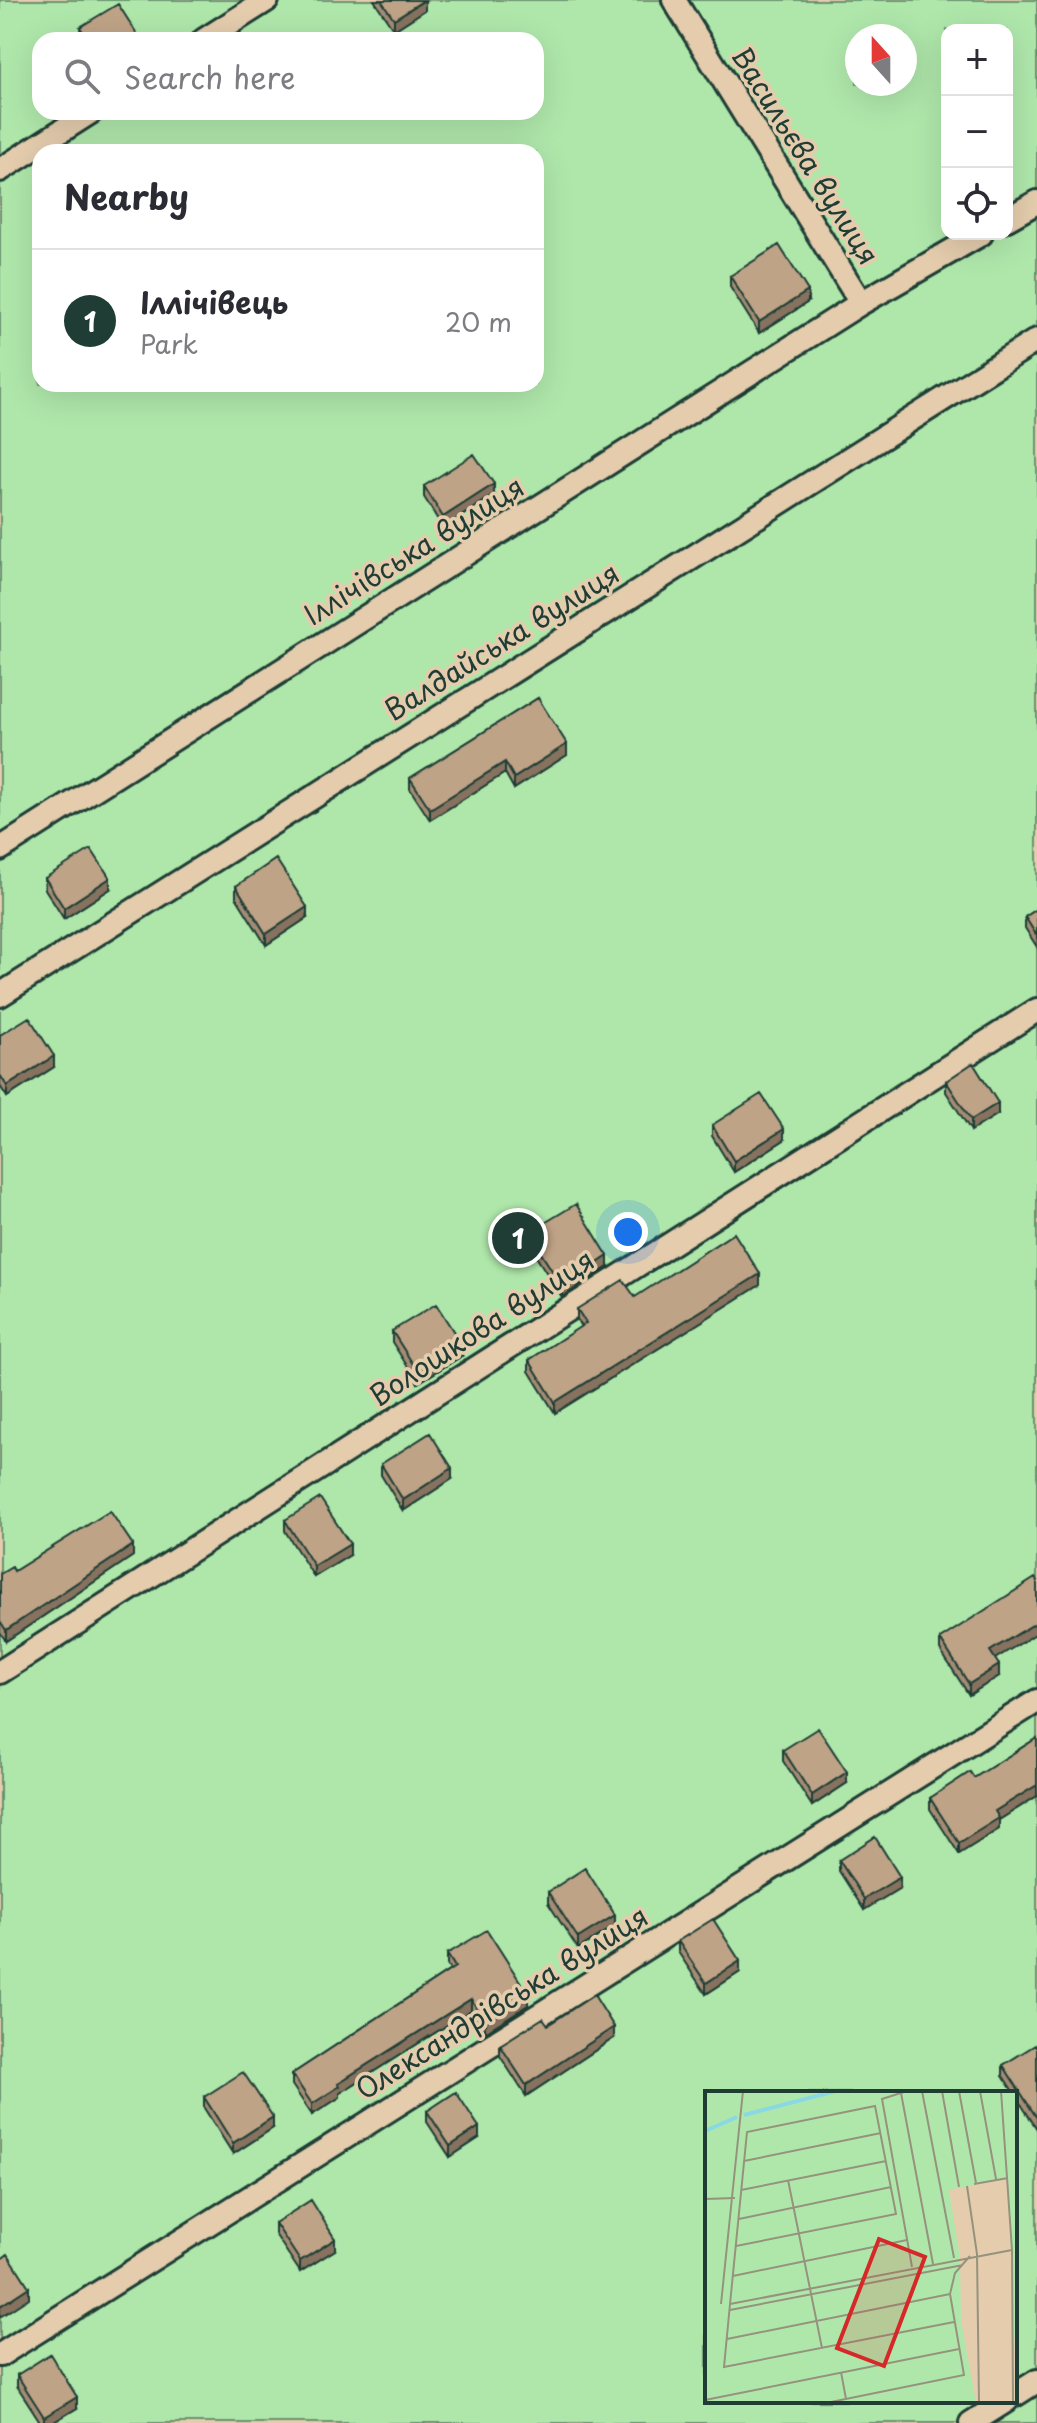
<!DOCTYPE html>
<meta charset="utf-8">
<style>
:root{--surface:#fff;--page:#f7f7f7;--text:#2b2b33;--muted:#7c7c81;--line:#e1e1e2;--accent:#1f3d34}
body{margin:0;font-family:"Playpen Sans",sans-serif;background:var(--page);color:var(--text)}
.controls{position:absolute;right:24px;top:24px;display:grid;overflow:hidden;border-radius:16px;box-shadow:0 8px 32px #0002}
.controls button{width:72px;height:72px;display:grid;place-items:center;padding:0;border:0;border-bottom:2px solid var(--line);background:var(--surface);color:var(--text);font:40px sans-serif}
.compass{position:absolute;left:845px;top:24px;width:72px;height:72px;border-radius:50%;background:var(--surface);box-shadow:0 8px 32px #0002;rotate:339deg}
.you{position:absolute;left:628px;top:1232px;width:28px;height:28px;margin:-20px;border:6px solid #fff;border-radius:50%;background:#1a73e8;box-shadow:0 0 0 12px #1a73e833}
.badge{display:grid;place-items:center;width:52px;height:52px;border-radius:50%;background:var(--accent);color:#fff;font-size:26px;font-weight:700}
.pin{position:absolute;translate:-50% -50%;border:4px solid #fff;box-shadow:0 2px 8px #0006}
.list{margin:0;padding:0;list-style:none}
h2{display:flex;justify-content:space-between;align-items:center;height:104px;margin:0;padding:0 32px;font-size:34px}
h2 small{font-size:26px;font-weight:400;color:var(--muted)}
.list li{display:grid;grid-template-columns:52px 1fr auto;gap:24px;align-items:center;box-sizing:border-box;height:144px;padding:0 32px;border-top:2px solid var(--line)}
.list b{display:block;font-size:30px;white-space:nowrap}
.list p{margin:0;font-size:26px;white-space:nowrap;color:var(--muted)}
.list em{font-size:26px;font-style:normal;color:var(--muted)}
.icon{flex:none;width:44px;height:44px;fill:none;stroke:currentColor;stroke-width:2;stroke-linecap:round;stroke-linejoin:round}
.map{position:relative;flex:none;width:1037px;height:2423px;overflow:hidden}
.search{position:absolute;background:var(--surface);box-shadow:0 8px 32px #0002;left:32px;top:32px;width:512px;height:88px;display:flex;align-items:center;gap:20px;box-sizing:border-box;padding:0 28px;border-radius:24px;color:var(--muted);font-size:30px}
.panel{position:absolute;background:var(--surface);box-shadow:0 8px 32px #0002;left:32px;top:144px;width:512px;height:248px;border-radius:24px}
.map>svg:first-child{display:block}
</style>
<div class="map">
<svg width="1037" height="2423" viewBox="0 0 1037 2423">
<rect width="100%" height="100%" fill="#e4ccad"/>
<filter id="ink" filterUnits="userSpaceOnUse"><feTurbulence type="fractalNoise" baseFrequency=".0125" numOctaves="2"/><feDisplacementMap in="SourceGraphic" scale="16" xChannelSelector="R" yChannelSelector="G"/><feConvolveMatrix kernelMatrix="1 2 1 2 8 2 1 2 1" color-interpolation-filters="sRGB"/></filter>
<g filter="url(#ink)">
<path fill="#afe7ab" stroke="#679270" stroke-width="2" fill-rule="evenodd" d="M 0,0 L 1037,0 L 1037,2423 L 0,2423 ZM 947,30 L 1007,30 L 1007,234 L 947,234 ZM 857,36 L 905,36 L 905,84 L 857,84 ZM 40,40 L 536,40 L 536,112 L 40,112 ZM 40,152 L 536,152 L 536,384 L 40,384 ZM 707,2093 L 1015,2093 L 1015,2401 L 707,2401 Z"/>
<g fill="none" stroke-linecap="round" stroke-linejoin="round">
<g stroke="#1f3d34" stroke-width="28">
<path id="service" d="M 674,0 L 861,303
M 204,40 L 267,0
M 0,170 L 91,112
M 1007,219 L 1037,202
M 0,849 L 861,303 L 981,234
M 0,995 L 1037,340
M 0,1672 L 1037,1010
M 0,2355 L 1037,1701
M 1015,2395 L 1037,2381
M 971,2423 L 1006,2401"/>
</g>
<use href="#service" stroke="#e4ccad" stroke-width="22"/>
</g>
<path fill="#a48c74" stroke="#1f3d34" stroke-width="2" d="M 374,0 L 425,0 L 425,10 L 394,30 Z
M 80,27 L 139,40 L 81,40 Z
M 730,276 L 808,302 L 759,333 L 730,287 Z
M 424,486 L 494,495 L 443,528 L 424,497 Z
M 538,698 L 567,755 L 514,789 L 505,773 L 430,820 L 410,789 L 410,778 Z
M 45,878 L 110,889 L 64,919 L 45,889 Z
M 236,886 L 307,918 L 266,945 L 236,897 Z
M 1037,909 L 1037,947 L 1025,928 L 1025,917 Z
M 0,1035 L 54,1067 L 7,1097 L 0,1086 Z
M 946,1081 L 998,1114 L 971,1131 L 946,1092 Z
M 712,1125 L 784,1140 L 734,1172 L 712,1136 Z
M 528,1233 L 608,1267 L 562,1297 L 528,1244 Z
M 760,1285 L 555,1413 L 529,1371 L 529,1360 L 581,1327 L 577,1320 L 577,1309 L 635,1297 Z
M 392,1331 L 462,1356 L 418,1383 L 392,1342 Z
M 381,1464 L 452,1479 L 403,1511 L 381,1475 Z
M 285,1520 L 350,1555 L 314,1577 L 285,1531 Z
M 133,1556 L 6,1641 L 0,1632 L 0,1574 Z
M 940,1639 L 999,1676 L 969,1695 L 940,1650 Z
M 1037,1738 L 1037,1796 L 999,1820 L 999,1829 L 959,1854 L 930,1809 L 930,1798 L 974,1778 Z
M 783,1750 L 847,1783 L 812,1806 L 783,1761 Z
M 839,1860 L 900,1888 L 864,1910 L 839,1871 Z
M 548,1892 L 615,1926 L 578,1949 L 548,1903 Z
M 678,1941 L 740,1972 L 706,1994 L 678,1952 Z
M 447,1954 L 528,2005 L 485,2032 L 471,2010 L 340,2093 L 340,2097 L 312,2115 L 292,2085 L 292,2074 L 450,1970 L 447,1965 Z
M 548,2025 L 614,2038 L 526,2096 L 500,2056 L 500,2045 Z
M 1037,2048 L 1037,2129 L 1003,2076 L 1003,2065 Z
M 204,2097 L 273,2128 L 233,2154 L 204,2108 Z
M 427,2111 L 479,2138 L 450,2157 L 427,2122 Z
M 275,2223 L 335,2250 L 300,2272 L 275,2234 Z
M 17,2375 L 77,2408 L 52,2423 L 41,2423 L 17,2386 Z"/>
<path fill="#86725e" stroke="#1f3d34" stroke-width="2" d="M 425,0 L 425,10 L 394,30 L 394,19 Z
M 808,291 L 808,302 L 759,333 L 759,322 Z
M 494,484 L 494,495 L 443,528 L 443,517 Z
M 567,744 L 567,755 L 514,789 L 514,778 Z
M 505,762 L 505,773 L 430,820 L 430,809 Z
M 110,878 L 110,889 L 64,919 L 64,908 Z
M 307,907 L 307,918 L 266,945 L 266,934 Z
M 54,1056 L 54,1067 L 7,1097 L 7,1086 Z
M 998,1103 L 998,1114 L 971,1131 L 971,1120 Z
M 784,1129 L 784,1140 L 734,1172 L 734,1161 Z
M 608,1256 L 608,1267 L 562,1297 L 562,1286 Z
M 760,1274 L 760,1285 L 555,1413 L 555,1402 Z
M 462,1345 L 462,1356 L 418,1383 L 418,1372 Z
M 452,1468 L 452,1479 L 403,1511 L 403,1500 Z
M 350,1544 L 350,1555 L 314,1577 L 314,1566 Z
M 133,1545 L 133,1556 L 6,1641 L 6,1630 Z
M 1037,1622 L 1037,1633 L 990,1662 L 990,1651 Z
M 999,1665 L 999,1676 L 969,1695 L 969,1684 Z
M 847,1772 L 847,1783 L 812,1806 L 812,1795 Z
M 1037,1785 L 1037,1796 L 999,1820 L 999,1829 L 959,1854 L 959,1843 L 995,1811 Z
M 900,1877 L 900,1888 L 864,1910 L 864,1899 Z
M 615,1915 L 615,1926 L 578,1949 L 578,1938 Z
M 740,1961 L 740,1972 L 706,1994 L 706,1983 Z
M 528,1994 L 528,2005 L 485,2032 L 485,2021 Z
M 471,1999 L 471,2010 L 340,2093 L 340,2097 L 312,2115 L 312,2104 L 338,2083 Z
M 614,2027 L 614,2038 L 526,2096 L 526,2085 Z
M 273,2117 L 273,2128 L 233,2154 L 233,2143 Z
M 479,2127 L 479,2138 L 450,2157 L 450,2146 Z
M 335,2239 L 335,2250 L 300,2272 L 300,2261 Z
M 29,2287 L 29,2298 L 0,2317 L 0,2306 Z
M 77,2397 L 77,2408 L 52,2423 L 44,2423 L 44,2417 Z"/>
<path fill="#bfa387" stroke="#1f3d34" stroke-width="2" d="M 381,0 L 424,0 L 394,19 Z
M 118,4 L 139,37 L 135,40 L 88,40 L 80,27 Z
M 779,245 L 808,291 L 759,322 L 730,276 Z
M 474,454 L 494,484 L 443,517 L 424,486 Z
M 538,698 L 567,744 L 514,778 L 505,762 L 430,809 L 410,778 Z
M 91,849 L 110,878 L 64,908 L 45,878 Z
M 276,859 L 307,907 L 266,934 L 236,886 Z
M 1037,909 L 1037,936 L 1025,917 Z
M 29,1017 L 54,1056 L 7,1086 L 0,1075 L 0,1035 Z
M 973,1063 L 998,1103 L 971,1120 L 946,1081 Z
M 761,1094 L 784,1129 L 734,1161 L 712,1125 Z
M 576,1204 L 608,1256 L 562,1286 L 528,1233 Z
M 734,1233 L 760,1274 L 555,1402 L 529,1360 L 586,1323 L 577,1309 L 623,1280 L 635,1297 Z
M 436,1304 L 462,1345 L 418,1372 L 392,1331 Z
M 430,1433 L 452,1468 L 403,1500 L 381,1464 Z
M 320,1498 L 350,1544 L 314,1566 L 285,1520 Z
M 110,1511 L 133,1545 L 6,1630 L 0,1621 L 0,1574 L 12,1567 L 14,1571 Z
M 1035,1578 L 1037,1581 L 1037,1622 L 990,1651 L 999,1665 L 969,1684 L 940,1639 Z
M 818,1728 L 847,1772 L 812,1795 L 783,1750 Z
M 1037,1738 L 1037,1785 L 995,1811 L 999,1818 L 959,1843 L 930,1798 L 970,1772 L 974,1778 Z
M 875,1837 L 900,1877 L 864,1899 L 839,1860 Z
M 585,1868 L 615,1915 L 578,1938 L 548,1892 Z
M 713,1919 L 740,1961 L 706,1983 L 678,1941 Z
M 487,1930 L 528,1994 L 485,2021 L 471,1999 L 338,2083 L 340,2086 L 312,2104 L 292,2074 L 455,1967 L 447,1954 Z
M 594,1995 L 614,2027 L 526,2085 L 500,2045 L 543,2018 L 548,2025 Z
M 1035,2045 L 1037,2048 L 1037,2118 L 1003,2065 Z
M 243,2072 L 273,2117 L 233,2143 L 204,2097 Z
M 456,2092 L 479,2127 L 450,2146 L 427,2111 Z
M 311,2200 L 335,2239 L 300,2261 L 275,2223 Z
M 8,2254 L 29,2287 L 0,2306 L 0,2260 Z
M 50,2354 L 77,2397 L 44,2417 L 17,2375 Z"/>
</g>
<g text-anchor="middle" stroke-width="7" stroke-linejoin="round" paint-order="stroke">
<g font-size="28" fill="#1f3d34" stroke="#e4ccad">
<text transform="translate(805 156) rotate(58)" y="10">Васильєва вулиця</text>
<text transform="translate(414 551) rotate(-32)" y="10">Іллічівська вулиця</text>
<text transform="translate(502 642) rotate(-32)" y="10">Валдайська вулиця</text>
<text transform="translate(482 1328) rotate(-33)" y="10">Волошкова вулиця</text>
<text transform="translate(502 2003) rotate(-32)" y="10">Олександрівська вулиця</text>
</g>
</g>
<g transform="translate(705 2091)">
<rect width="312" height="312" fill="#e4ccad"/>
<path d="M 0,0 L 312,0 L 312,312 L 303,87 L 244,99 L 255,167 L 256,229 L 271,312 L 0,312 Z" fill="#afe7ab"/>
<path fill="none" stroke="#89d9e4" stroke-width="4" d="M 39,24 L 131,0M 0,40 L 32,26"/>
<path fill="none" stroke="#95937d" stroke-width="2" d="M 202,0 L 177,8 L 207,176M 217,0 L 249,167M 237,0 L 254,96M 254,0 L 271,92M 275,0 L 291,88M 296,0 L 307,159 L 308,312M 196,2 L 228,173M 39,70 L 176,42M 83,89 L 117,257M 269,93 L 303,87M 262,95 L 272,163 L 274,312M 36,99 L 181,70M 0,108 L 30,107M 34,128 L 186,96M 31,155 L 191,123 L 170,15 L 42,41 L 25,213 L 19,276 L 249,231M 28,185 L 202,149M 16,213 L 38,0M 25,213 L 307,159M 25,219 L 258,174M 22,248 L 245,203M 136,281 L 141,308M 0,309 L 254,258M 121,312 L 259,284 L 245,203 L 250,182 L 265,165"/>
<path fill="#d62828" fill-opacity="0.15" stroke="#d62828" stroke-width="4" d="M 174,148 L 220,166 L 179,275 L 132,257 Z"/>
<rect width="312" height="312" fill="none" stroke="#1f3d34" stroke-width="4"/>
</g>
</svg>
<div class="controls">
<button>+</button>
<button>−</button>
<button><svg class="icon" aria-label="locate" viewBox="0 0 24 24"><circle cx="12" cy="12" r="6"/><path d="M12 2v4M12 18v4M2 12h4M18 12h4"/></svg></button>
</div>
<svg class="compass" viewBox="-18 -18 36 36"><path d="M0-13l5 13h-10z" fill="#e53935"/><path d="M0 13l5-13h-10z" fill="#7c7c81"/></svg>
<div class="you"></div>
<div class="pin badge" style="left:518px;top:1238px">1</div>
<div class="search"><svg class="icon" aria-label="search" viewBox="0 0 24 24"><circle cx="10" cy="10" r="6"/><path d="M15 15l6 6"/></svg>Search here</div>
<section class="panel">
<h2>Nearby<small></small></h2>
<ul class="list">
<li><span class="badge">1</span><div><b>Іллічівець</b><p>Park</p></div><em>20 m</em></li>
</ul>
</section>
</div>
